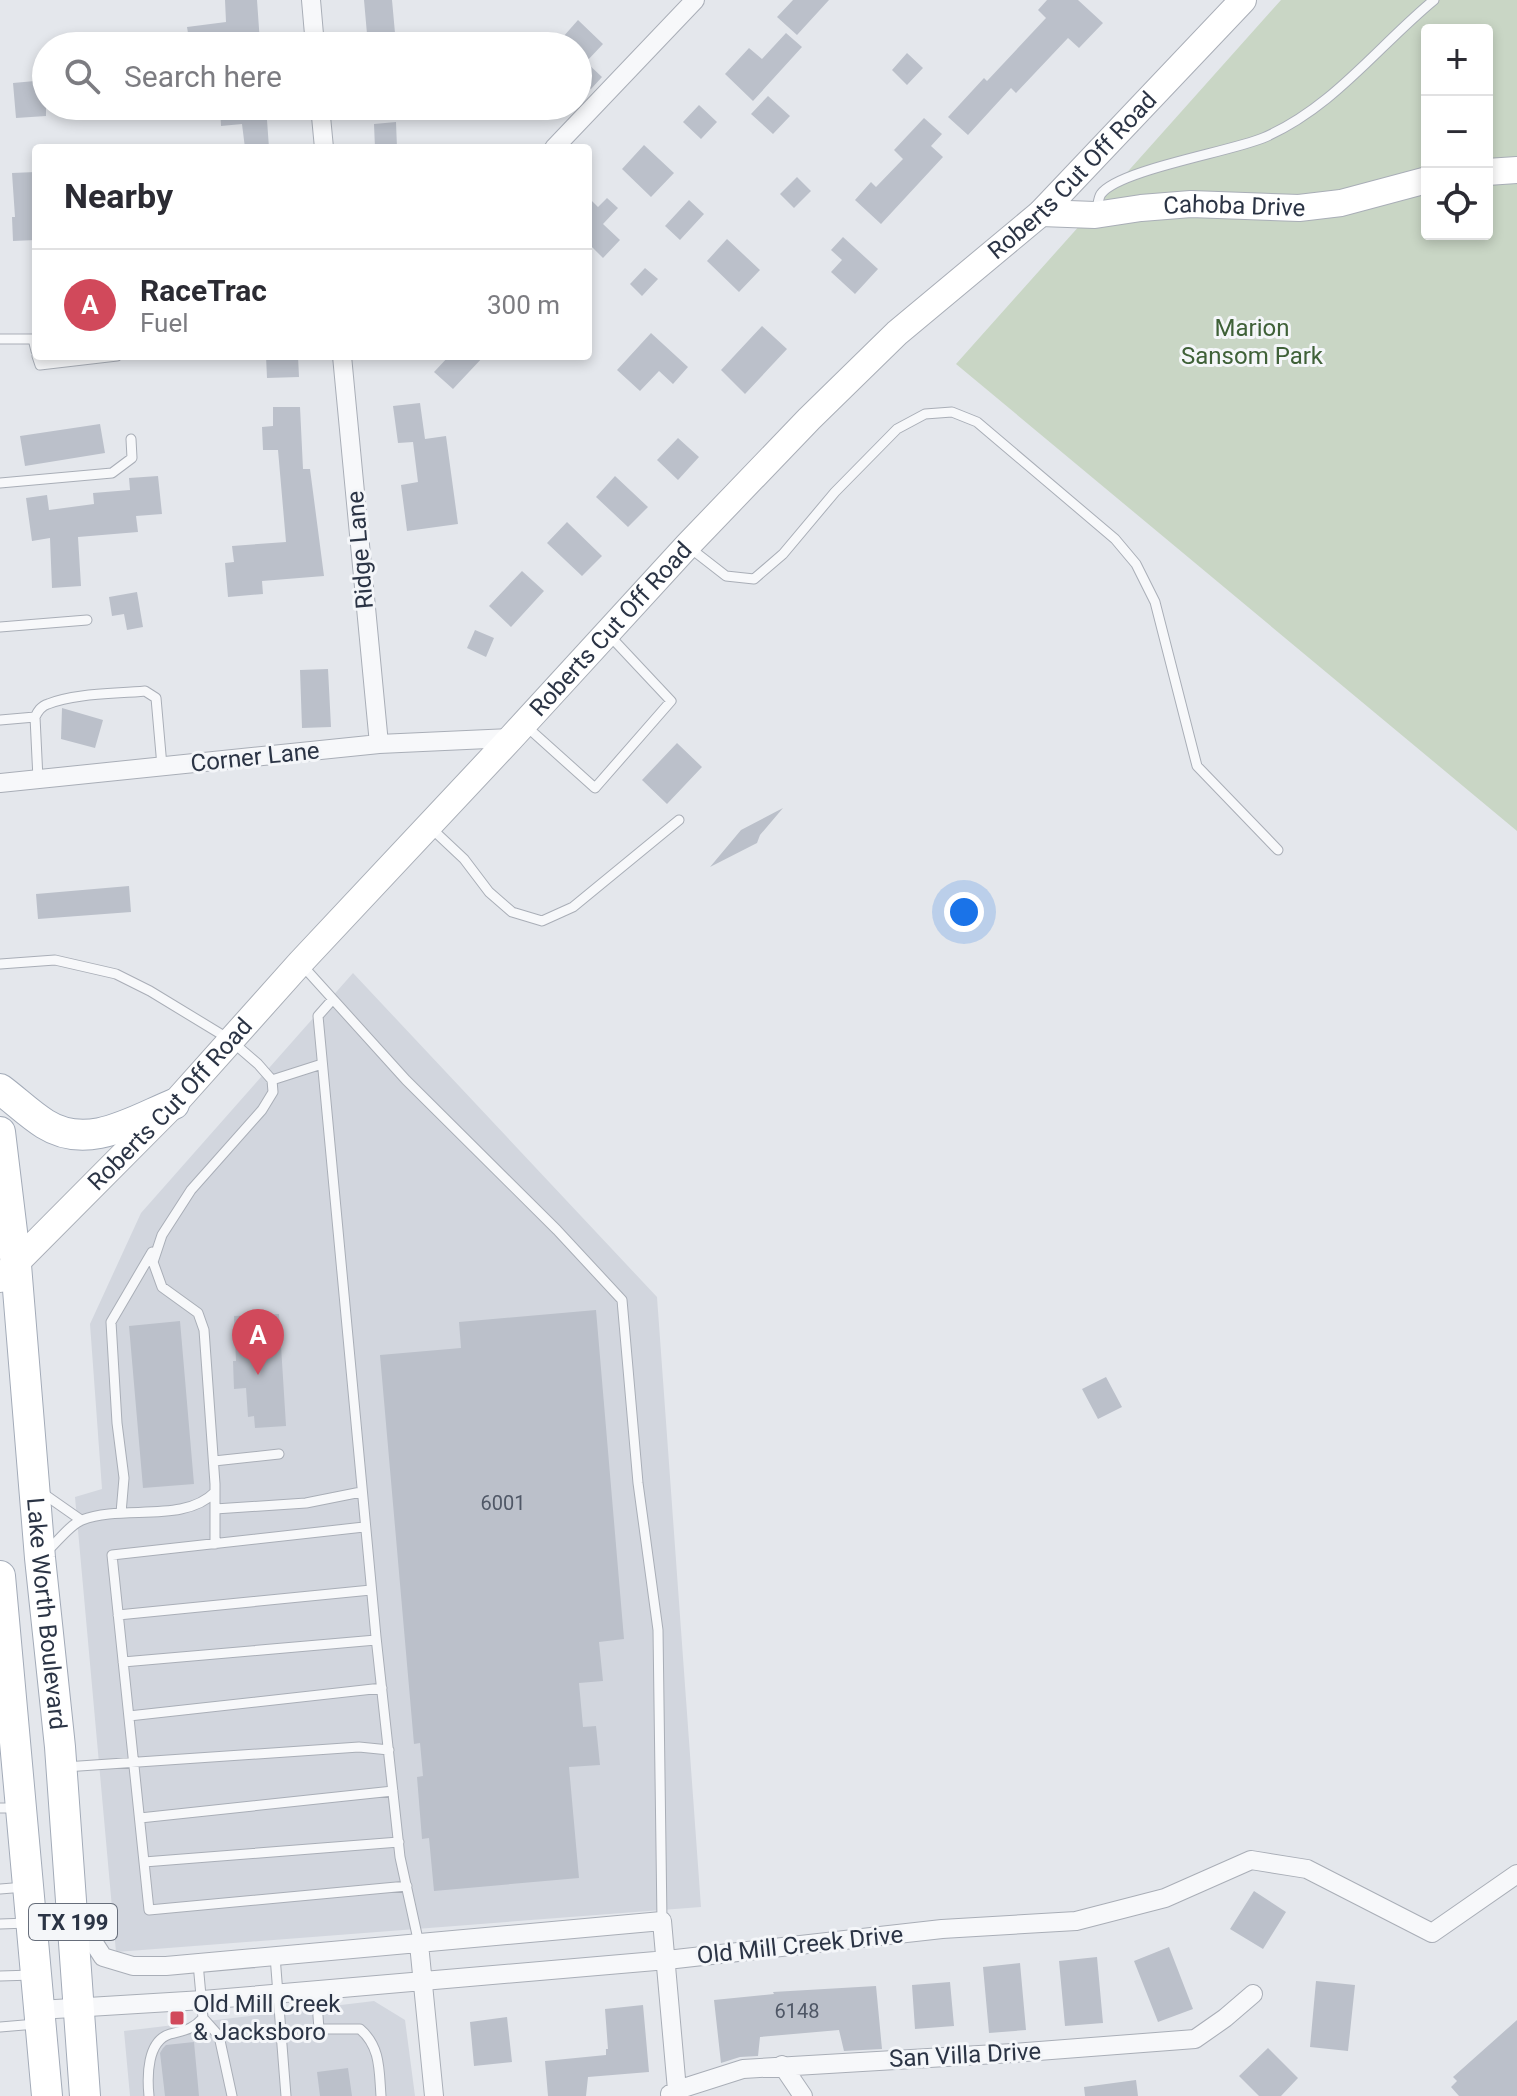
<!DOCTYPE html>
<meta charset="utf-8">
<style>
:root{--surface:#fff;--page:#f2f2f3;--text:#2b2b33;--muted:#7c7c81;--line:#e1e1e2;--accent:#d1495b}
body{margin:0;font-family:Roboto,sans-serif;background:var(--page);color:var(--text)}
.controls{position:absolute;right:24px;top:24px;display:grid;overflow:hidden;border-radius:8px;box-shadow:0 4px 12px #0003}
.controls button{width:72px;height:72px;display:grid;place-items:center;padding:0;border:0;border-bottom:2px solid var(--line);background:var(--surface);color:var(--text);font:40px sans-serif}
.you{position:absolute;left:964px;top:912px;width:28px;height:28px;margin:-20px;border:6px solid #fff;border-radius:50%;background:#1a73e8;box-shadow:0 0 0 12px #1a73e833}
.badge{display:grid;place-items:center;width:52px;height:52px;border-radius:50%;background:var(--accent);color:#fff;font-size:26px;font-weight:700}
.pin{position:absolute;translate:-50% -66px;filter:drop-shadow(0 2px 4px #0008)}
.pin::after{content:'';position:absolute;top:42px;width:28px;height:24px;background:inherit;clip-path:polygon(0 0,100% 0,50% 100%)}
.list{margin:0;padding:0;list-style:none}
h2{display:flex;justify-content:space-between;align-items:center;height:104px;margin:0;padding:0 32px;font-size:34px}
h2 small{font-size:26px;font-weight:400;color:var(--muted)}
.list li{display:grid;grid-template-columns:52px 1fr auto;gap:24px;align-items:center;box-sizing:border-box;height:112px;padding:0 32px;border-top:2px solid var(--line)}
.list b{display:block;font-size:30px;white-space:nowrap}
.list p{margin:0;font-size:26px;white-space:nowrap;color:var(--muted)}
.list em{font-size:26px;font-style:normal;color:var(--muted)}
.icon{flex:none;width:44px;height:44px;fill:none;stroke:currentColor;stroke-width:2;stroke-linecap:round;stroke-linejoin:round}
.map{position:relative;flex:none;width:1517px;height:2096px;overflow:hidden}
.search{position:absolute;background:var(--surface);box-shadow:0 4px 12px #0003;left:32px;top:32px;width:560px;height:88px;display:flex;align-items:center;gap:20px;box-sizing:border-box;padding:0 28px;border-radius:44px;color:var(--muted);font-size:30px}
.panel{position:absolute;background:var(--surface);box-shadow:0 4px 12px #0003;left:32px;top:144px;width:560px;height:216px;border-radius:8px}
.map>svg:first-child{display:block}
</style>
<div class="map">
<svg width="1517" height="2096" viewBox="0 0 1517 2096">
<rect width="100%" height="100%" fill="#e4e7ec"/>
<path fill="#d2d6de" d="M 353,973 L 657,1297 L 701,1907 L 116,1952 L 75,1497 L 102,1489 L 90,1324 L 141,1213 Z
M 374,2001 L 405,2020 L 415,2096 L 130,2096 L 124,2031 Z"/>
<path fill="#c9d6c5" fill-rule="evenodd" d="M 1281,0 L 1517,0 L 1517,831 L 956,364 ZM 1427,30 L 1487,30 L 1487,234 L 1427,234 Z"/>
<path fill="#bbc0ca" d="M 225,0 L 257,0 L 260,43 L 190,46 L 187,27 L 226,22 Z
M 364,0 L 392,0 L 395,33 L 367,34 Z
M 793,0 L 829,0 L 797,35 L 777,17 Z
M 1047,0 L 1078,0 L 1103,23 L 1079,48 L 1068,38 L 1016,93 L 1011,88 L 968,135 L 948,117 L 984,78 L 987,81 L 1046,18 L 1038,10 Z
M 578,20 L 603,44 L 586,62 L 602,77 L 591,89 L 578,77 L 578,46 L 555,46 Z
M 786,33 L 802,47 L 753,101 L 725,74 L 749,48 L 762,59 Z
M 907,53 L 923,68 L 907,85 L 892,70 Z
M 46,80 L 46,116 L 16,118 L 13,83 Z
M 768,96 L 790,116 L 773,134 L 751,114 Z
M 699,105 L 717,122 L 701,139 L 683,122 Z
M 224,106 L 266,106 L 269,148 L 245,148 L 242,124 L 221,126 L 220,107 Z
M 924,118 L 942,134 L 931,146 L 943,157 L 881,224 L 855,200 L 871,182 L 876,187 L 903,159 L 894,150 Z
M 396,122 L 397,148 L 375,148 L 374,124 Z
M 644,145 L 674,173 L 651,197 L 622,169 Z
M 36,172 L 36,240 L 13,241 L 12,217 L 15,217 L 12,173 Z
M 797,177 L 811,191 L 794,208 L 780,194 Z
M 588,197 L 598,207 L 607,198 L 618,208 L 603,224 L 620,240 L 603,258 L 588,243 Z
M 689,200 L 704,214 L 680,240 L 665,226 Z
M 843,237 L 878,269 L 855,294 L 831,272 L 842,260 L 831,250 Z
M 727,239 L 760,270 L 739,292 L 707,261 Z
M 645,268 L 658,279 L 642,296 L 630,284 Z
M 762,326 L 787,349 L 745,394 L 721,370 Z
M 651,333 L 688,367 L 673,384 L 659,371 L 640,391 L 617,370 Z
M 266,356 L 298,356 L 299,377 L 267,378 Z
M 449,356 L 484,356 L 453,389 L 434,372 Z
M 420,403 L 425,439 L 446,436 L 458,524 L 407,531 L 401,485 L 418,482 L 413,442 L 398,443 L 393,406 Z
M 273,407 L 300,407 L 303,469 L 310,469 L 324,576 L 262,581 L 263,594 L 228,597 L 225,563 L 234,562 L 232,546 L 286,542 L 278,450 L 263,450 L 262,427 L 273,426 Z
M 100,424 L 105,453 L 25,466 L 20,436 Z
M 678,438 L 699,457 L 678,480 L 657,460 Z
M 158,476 L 162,514 L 136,516 L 138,532 L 78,537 L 81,586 L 52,588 L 50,538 L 32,541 L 26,498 L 47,495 L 49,510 L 94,504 L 93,493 L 130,490 L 129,478 Z
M 615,476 L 648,507 L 628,527 L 596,497 Z
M 567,522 L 602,556 L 582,576 L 547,543 Z
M 522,571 L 544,591 L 511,627 L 489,606 Z
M 137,592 L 143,627 L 127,630 L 124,614 L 112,616 L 109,597 Z
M 475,630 L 494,638 L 486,657 L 467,648 Z
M 328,669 L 331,727 L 302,728 L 300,670 Z
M 62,708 L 103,720 L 95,748 L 61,739 Z
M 677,743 L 702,767 L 667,804 L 642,780 Z
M 783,808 L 760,835 L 757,843 L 710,867 L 741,830 Z
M 129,886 L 131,912 L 38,919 L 36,894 Z
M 596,1310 L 624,1639 L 599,1642 L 603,1681 L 579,1683 L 583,1727 L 596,1726 L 600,1765 L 569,1767 L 579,1878 L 434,1891 L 429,1838 L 422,1839 L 417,1777 L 423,1776 L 420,1743 L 414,1744 L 380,1355 L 461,1348 L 459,1322 Z
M 279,1314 L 286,1426 L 255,1428 L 254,1416 L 248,1417 L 246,1388 L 234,1389 L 233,1361 L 236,1361 L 234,1316 Z
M 180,1321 L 194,1484 L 143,1488 L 129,1326 Z
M 1106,1377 L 1122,1407 L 1098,1419 L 1082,1389 Z
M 1254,1891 L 1286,1912 L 1263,1949 L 1230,1929 Z
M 1169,1947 L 1193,2009 L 1158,2022 L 1134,1961 Z
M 1097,1957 L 1103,2023 L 1065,2026 L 1059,1961 Z
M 1020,1963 L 1026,2030 L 989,2033 L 983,1967 Z
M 1316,1981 L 1355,1985 L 1348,2051 L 1310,2047 Z
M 950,1982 L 954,2026 L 915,2029 L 912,1985 Z
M 876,1986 L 882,2049 L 844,2051 L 839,2030 L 760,2037 L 758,2056 L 740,2057 L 721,2063 L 714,2000 L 774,1994 L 773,1992 Z
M 643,2005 L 649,2072 L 588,2077 L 586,2096 L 548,2096 L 545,2061 L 606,2055 L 606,2049 L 608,2049 L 605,2009 Z
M 507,2017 L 512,2062 L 474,2066 L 470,2022 Z
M 1517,2020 L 1517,2096 L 1459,2096 L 1451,2087 L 1457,2081 L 1453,2077 Z
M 194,2042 L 199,2096 L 165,2096 L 160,2053 L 163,2048 L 166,2045 Z
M 1268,2048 L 1298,2078 L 1281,2096 L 1259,2096 L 1239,2076 Z
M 348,2068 L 352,2096 L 320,2096 L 317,2072 Z
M 1136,2080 L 1138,2096 L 1085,2096 L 1084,2087 Z"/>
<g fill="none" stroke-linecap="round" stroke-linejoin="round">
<g stroke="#a9aeb7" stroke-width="11">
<path id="lane" d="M 1096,212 C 1098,207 1098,198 1101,194 C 1118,170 1229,152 1263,138 C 1333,108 1377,47 1434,0
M 0,339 L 33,339 L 36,351
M 37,356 L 40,365 L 117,356
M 0,483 L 112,473 L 132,458 L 131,439
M 690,548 L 726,576 L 754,579 L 783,554 L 835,492 L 897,429 L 925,414 L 952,412 L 977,422 L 1115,539 L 1136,564 L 1155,602 L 1197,766 L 1278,850
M 0,627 L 87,620
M 0,720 L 35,717
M 526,726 L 595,788 L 671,701 L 609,635
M 38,779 L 35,717 C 38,711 41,706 48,704 C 75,693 116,694 145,691 L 156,698 L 162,766
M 431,828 L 464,859 L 489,892 L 512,912 L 542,921 L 573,907 L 679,820
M 0,964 L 55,960 L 116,974 L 150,991 L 229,1039 L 258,1064 L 272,1080 L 273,1092 L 262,1110 L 191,1190 L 162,1235 L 153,1262 L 162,1287 L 198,1313 L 204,1330 L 215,1484 L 215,1544
M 302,965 L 406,1080 L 557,1230 L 622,1300 L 638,1483 L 658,1630 L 662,1921
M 333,999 L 318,1016 L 376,1637 L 400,1857 L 419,1944
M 272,1080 L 322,1064
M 214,1461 L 279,1454
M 41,1492 L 81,1520
M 215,1509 L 306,1503 L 361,1492
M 121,1513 L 124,1478 L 117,1423 L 111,1322 L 152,1252
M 364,1527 L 112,1555 L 149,1910 L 407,1886
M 45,1553 C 56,1544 69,1525 82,1520 C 122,1504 184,1524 215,1492
M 118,1615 L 371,1590
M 123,1662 L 376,1640
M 129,1716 L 382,1688
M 65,1767 L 359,1747 L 389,1750
M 0,1808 L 17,1808
M 140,1818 L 393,1791
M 144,1862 L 399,1842
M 0,1889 L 25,1887
M 0,1924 L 28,1923
M 275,1956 L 286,2096
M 198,1963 L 203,2018 L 219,2036 L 232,2096
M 0,1976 L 33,1975
M 316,1990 L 319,2029 L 360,2029 C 381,2047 379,2071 381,2096
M 0,2027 L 36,2024
M 149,2096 C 147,2076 147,2041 170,2034 C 185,2030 192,2030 203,2018"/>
</g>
<g stroke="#a9aeb7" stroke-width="20">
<path id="street" d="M 311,0 L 315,46
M 320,106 L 324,148
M 554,148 L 695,0
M 342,356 L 379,744
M 0,783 L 379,744 L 511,738
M 76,1915 L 103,1957 L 133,1966 L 166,1966 L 662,1921 L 677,2090
M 419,1944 L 434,2096
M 39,2010 L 203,2000 L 667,1960 L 942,1929 L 1076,1921 L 1165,1898 L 1251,1860 L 1307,1869 L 1432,1933 L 1517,1874
M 782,2065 L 803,2096
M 670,2094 L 677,2090 L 743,2069 L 1013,2053 L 1195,2039 L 1225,2018 L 1253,1994"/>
</g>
<g stroke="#a9aeb7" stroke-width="28">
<g id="secondary">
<path d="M 1487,172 L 1517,170"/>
<path id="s1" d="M 1041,213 L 1095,215 L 1141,208 L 1191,204 L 1299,208 L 1341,203 L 1427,180"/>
<path id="s2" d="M 0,1279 L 174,1104 L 300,963 L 511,738 L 687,546 L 809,419 L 897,333 L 1041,213 L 1243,0"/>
</g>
</g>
<g stroke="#a3abb8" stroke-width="32">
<g id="primary">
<path d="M 0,1089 C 15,1100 29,1114 45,1124 C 88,1151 133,1121 174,1104"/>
<path id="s3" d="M 0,1132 L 16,1265 L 40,1558 L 60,1747 L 85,2096"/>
<path d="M 0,1576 L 47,2096"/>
</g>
</g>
<use href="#lane" stroke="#f7f8fa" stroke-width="9"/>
<use href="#street" stroke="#f7f8fa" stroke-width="18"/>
<use href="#secondary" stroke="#fff" stroke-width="26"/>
<use href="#primary" stroke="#fff" stroke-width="30"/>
</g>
<rect fill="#d1495b" stroke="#f4f6f9" stroke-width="3" x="169" y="2010" width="16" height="16" rx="4"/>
<g text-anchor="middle" stroke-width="6" stroke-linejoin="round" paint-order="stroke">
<g font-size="20" fill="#4f5766">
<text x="503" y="1510">6001</text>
<text x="797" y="2018">6148</text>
</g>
<rect fill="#f4f6f9" stroke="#676e7b" stroke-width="2" x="29" y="1904" width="88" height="36" rx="6"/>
<g font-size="22" font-weight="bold" fill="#2b3445">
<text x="73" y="1930">TX 199</text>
</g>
<g font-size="24" fill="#2b3445" stroke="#f4f6f9">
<text dy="8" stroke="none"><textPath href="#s2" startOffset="1540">Roberts Cut Off Road</textPath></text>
<text dy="8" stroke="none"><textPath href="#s1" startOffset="194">Cahoba Drive</textPath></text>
<text transform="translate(360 550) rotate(-95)" y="8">Ridge Lane</text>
<text dy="8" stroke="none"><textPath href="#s2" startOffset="892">Roberts Cut Off Road</textPath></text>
<text transform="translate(255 757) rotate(-6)" y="8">Corner Lane</text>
<text dy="8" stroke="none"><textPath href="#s2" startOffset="244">Roberts Cut Off Road</textPath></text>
<text dy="8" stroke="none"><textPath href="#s3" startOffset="484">Lake Worth Boulevard</textPath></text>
<text transform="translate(800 1945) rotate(-6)" y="8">Old Mill Creek Drive</text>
<text transform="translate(965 2055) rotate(-3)" y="8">San Villa Drive</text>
</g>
<g font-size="24" fill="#3f6138" stroke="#f4f6f9">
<text x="1252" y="336">Marion<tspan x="1252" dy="28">Sansom Park</tspan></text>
</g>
<g font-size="24" fill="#2b3445" stroke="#f4f6f9" text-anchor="start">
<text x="193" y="2012">Old Mill Creek<tspan x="193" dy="28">&amp; Jacksboro</tspan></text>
</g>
</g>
</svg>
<div class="controls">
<button>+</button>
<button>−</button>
<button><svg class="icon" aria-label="locate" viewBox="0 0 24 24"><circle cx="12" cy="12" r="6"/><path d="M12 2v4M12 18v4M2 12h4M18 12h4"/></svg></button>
</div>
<div class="you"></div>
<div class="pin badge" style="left:258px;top:1375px">A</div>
<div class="search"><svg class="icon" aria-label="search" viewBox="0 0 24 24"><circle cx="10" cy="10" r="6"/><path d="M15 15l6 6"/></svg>Search here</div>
<section class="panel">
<h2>Nearby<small></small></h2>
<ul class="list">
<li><span class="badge">A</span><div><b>RaceTrac</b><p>Fuel</p></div><em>300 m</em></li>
</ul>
</section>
</div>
